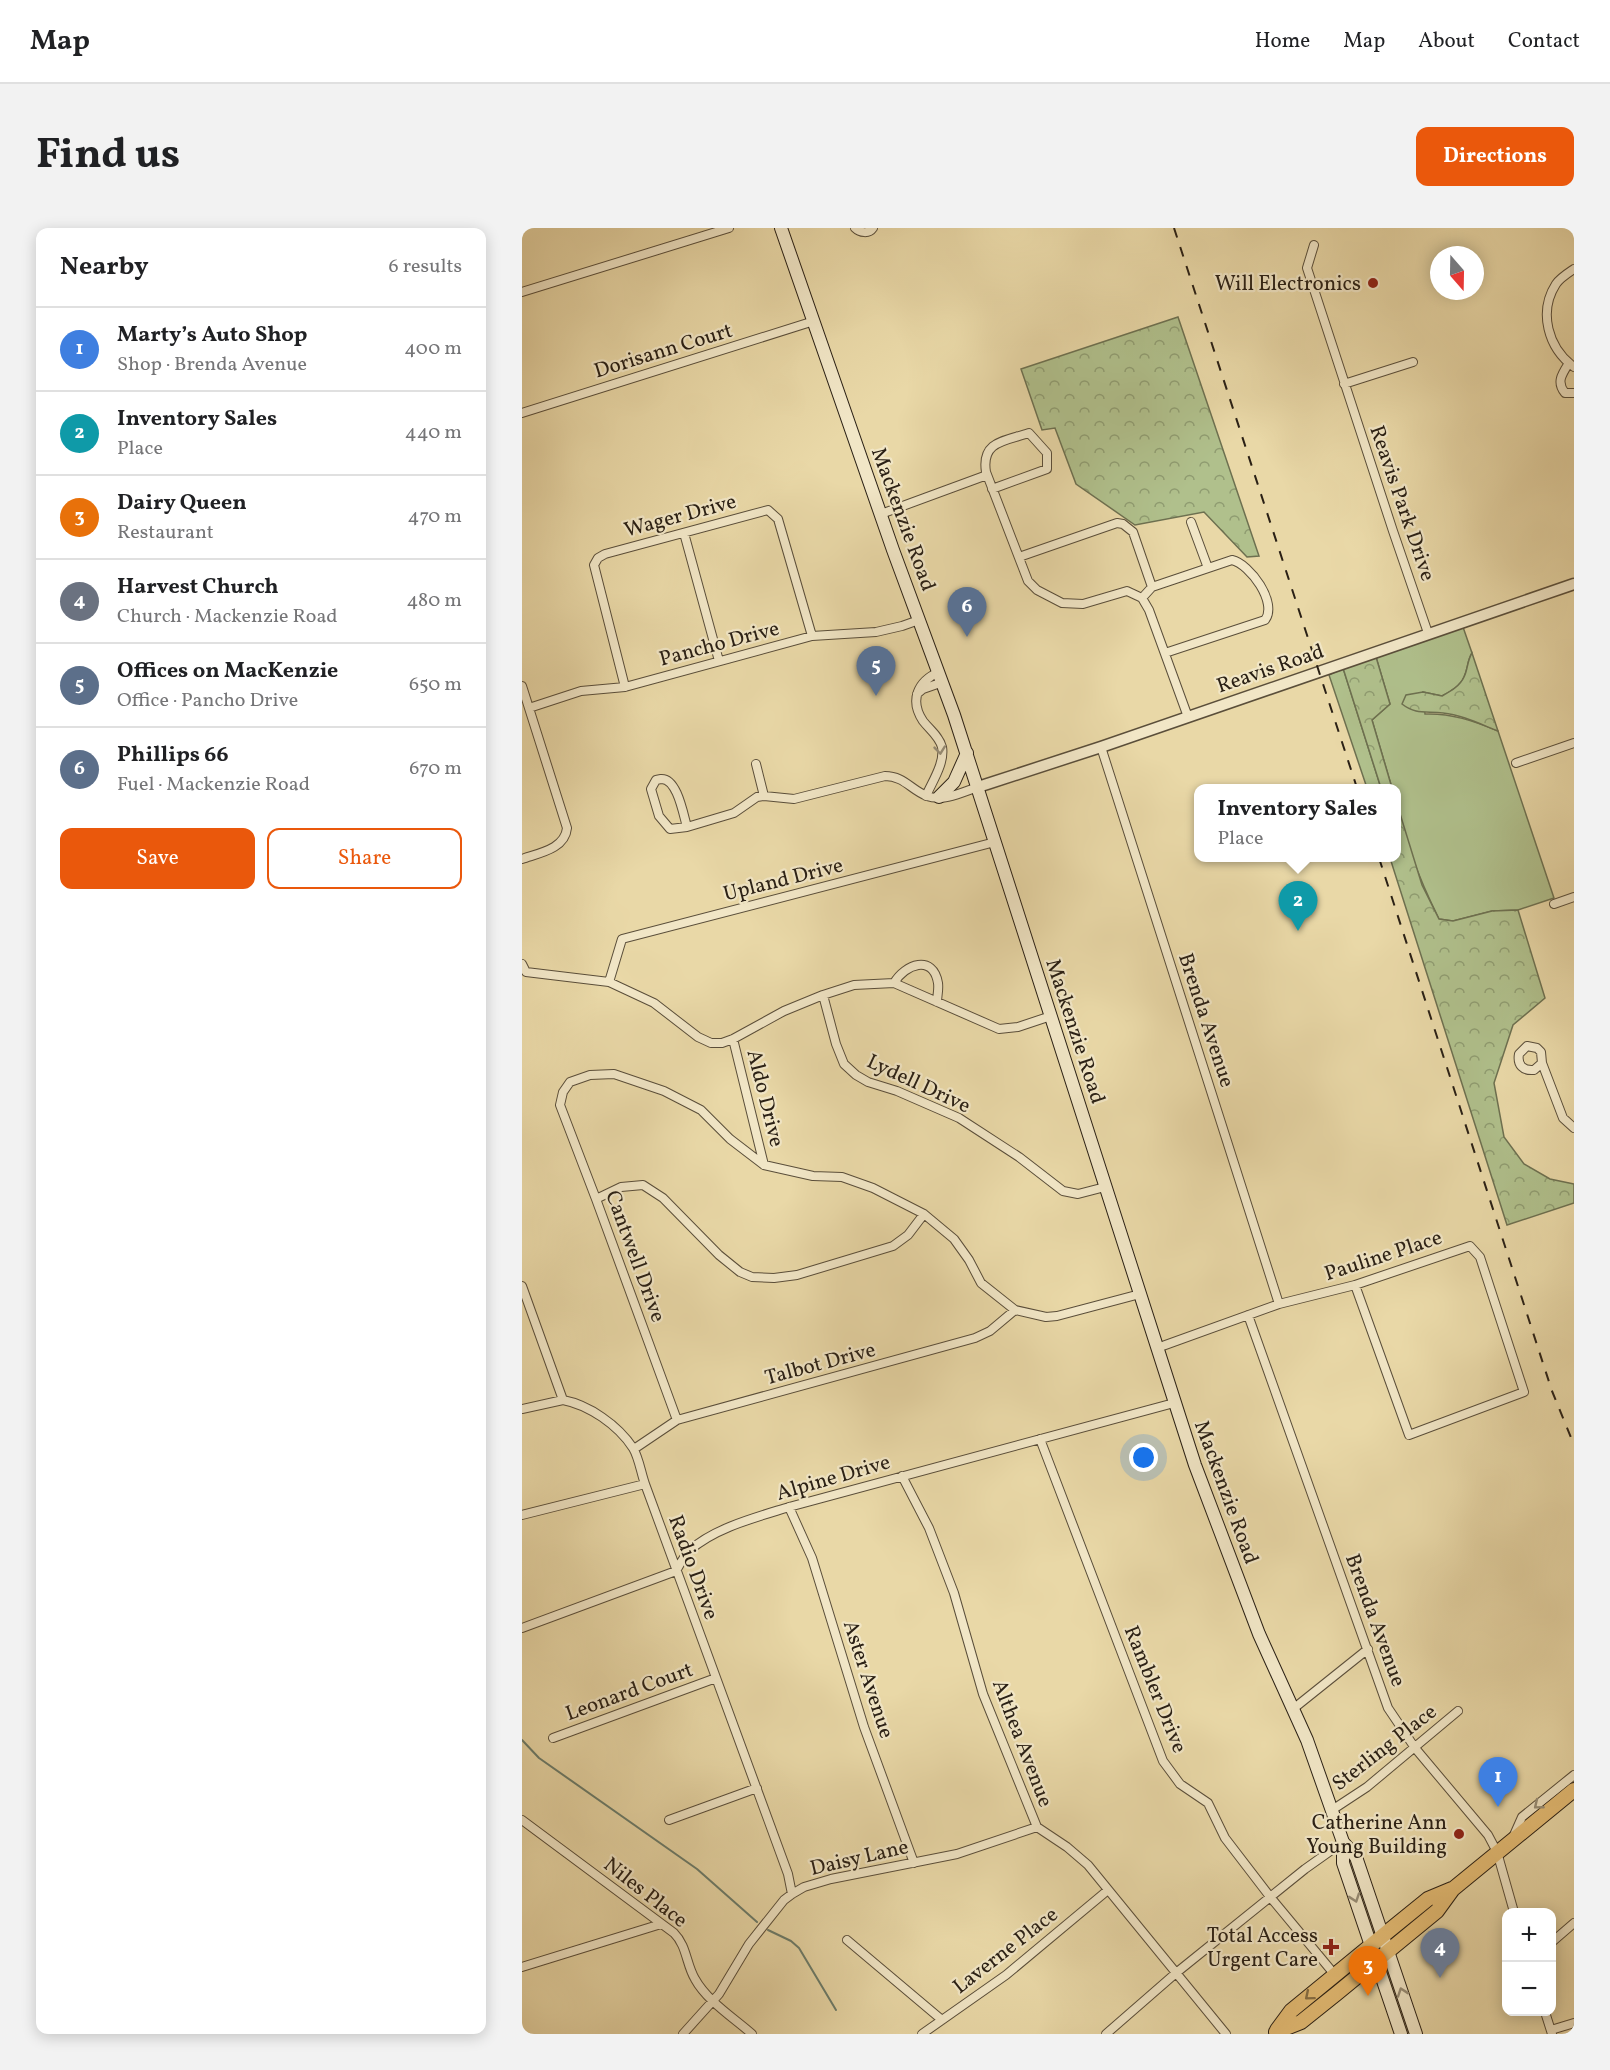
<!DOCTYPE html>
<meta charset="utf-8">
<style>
:root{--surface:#fff;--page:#f2f2f2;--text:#202124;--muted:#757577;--line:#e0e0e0;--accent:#ea580c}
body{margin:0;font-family:Vollkorn,serif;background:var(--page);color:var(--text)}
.controls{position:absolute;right:18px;bottom:18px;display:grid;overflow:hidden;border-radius:12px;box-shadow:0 3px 15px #0003}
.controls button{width:54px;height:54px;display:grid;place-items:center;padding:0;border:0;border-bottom:2px solid var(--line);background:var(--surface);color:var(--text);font:30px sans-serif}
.compass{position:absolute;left:908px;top:18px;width:54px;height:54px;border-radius:50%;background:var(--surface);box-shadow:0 3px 15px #0003;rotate:160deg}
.you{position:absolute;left:622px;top:1230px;width:21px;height:21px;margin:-15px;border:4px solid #fff;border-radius:50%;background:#1a73e8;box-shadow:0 0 0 9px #1a73e833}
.badge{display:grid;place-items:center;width:39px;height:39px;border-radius:50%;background:var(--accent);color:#fff;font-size:20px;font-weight:700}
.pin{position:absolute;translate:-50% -50px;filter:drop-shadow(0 2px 3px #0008)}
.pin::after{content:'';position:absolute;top:32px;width:21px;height:18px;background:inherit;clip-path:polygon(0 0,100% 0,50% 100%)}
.popup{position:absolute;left:672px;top:556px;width:207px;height:78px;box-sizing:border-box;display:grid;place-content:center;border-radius:12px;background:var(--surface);filter:drop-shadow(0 2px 4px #0005);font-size:20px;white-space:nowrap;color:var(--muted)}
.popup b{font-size:22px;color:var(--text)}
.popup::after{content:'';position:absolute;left:50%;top:100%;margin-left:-12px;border:12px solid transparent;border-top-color:var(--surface)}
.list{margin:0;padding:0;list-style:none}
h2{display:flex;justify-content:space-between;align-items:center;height:78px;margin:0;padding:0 24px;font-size:26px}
h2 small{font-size:20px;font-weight:400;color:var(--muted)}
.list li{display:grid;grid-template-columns:39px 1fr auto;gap:18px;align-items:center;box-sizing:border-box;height:84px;padding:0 24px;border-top:2px solid var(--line)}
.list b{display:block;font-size:22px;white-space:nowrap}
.list p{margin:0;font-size:20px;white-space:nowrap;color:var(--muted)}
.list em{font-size:20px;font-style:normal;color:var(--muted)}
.actions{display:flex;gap:12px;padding:18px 24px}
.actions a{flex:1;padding:14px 0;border:2px solid var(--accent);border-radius:12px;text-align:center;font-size:21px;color:var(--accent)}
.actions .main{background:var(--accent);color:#fff}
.map{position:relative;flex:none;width:1052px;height:1806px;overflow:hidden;border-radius:12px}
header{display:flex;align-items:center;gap:36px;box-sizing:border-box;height:84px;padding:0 30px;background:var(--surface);border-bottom:2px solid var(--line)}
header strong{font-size:28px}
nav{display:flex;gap:33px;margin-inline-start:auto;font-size:21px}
.intro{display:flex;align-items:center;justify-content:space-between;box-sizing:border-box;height:144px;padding:0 36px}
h1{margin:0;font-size:42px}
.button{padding:15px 27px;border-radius:12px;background:var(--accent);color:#fff;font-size:21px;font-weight:700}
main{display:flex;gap:36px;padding:0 36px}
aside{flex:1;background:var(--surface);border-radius:12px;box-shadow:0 3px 15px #0003}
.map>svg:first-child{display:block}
</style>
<header>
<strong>Map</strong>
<nav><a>Home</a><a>Map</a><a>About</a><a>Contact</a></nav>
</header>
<div class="intro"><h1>Find us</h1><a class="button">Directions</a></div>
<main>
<aside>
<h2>Nearby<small>6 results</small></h2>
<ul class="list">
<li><span class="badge" style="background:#3f7fe0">1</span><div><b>Marty’s Auto Shop</b><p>Shop · Brenda Avenue</p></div><em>400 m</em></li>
<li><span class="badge" style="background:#0f9aa8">2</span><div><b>Inventory Sales</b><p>Place</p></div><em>440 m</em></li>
<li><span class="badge" style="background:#e8710a">3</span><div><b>Dairy Queen</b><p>Restaurant</p></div><em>470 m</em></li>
<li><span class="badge" style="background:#6b7280">4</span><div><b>Harvest Church</b><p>Church · Mackenzie Road</p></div><em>480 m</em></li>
<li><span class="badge" style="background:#5c6f8a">5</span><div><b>Offices on MacKenzie</b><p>Office · Pancho Drive</p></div><em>650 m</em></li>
<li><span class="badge" style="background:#5c6f8a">6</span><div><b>Phillips 66</b><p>Fuel · Mackenzie Road</p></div><em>670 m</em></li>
</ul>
<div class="actions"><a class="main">Save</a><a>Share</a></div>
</aside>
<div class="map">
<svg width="1052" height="1806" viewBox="0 0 1052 1806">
<defs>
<pattern id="forest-crowns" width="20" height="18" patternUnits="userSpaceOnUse" patternTransform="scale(1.5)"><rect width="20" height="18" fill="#b0c08c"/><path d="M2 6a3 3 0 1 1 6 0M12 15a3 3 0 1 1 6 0" fill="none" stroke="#8f9c71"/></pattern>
</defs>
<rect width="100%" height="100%" fill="#e9d8a7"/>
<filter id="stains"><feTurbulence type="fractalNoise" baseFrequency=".00333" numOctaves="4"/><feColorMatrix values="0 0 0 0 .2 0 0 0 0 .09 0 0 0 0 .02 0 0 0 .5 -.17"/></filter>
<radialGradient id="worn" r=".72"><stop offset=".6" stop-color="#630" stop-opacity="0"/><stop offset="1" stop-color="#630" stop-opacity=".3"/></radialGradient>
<path fill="#b0c08c" stroke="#6d7050" stroke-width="1.5" d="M 941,399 L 950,425 C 945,433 946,441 942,449 C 938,458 929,463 920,468 L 901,464 L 903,486 C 929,485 952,493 976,503 L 1032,670 L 996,682 L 970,683 L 931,693 L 917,691 C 900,657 875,599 875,560 L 870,560 L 850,492 L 868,476 L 854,429 Z
M 821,440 L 859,560 L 845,560 L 807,447 Z"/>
<path fill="url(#forest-crowns)" stroke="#6d7050" stroke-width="1.5" d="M 656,89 L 737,328 L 725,329 L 682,284 L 613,297 L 554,256 L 533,200 L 520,202 L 499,141 Z
M 950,425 L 976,503 C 958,496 940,487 921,485 C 904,483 894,487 880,476 L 884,467 L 901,464 L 920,468 C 929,463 938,458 942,449 C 946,441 945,433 950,425 Z
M 854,429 L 868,476 L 850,492 L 870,560 L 859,560 L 821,440 Z
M 875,576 L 900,657 L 917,691 L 931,693 L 970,683 L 996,682 L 1023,770 L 991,797 L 972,855 L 982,909 L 1002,936 L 1028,951 L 1052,956 L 1052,975 L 985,997 L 868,630 L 875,630 Z"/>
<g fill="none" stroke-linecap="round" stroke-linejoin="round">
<path stroke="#6b7c6b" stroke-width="2" d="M 0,1512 L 17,1530 L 175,1641 L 235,1694
M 246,1702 L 269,1713 L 277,1720 L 314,1782"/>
<g stroke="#5a4e3a" stroke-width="10">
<path id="minor" d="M 333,0 C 338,5 347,6 351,0
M 792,17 L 785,40 L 871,303 L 906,405
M 1052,41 C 1046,45 1038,50 1034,56 C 1016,84 1026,120 1052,139
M 0,64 L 207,0
M 1047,135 C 1040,146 1034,154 1043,165 L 1052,165
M 822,156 L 891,134
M 0,185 L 292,93
M 470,261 L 525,241 L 525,225 L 507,205 C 483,213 459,213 464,244 L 506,353 L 515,362 L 540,375 L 561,376 L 605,363 L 620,370 L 627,382 L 666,489
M 359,286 L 465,247
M 669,294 L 686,340
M 162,305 L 197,433
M 497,329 L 595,295 L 601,296 L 611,304 L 630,359
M 620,370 L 630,359 L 710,332 C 728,336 756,375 743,392 L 643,425
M 0,458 L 45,600 C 43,621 17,625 0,631
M 103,459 L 72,337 L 76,330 L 83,326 L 246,282 L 256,291 L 290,408
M 395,466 L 401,461 L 421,454
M 7,480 L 59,463 L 103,459 L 290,408 L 354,404 L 380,398 L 397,392
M 579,519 L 757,1076
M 994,535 L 1052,515
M 234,536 L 242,568
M 139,551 C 155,550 161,585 165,599 L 148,601 L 137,588 L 129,561 L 134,552 Z
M 404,568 C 410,554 423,535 420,519 C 417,508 408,502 401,493 C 387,472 396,453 417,444
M 165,599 L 212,585 L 235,569 L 242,568 L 272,571 L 363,548 C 382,548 389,562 405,568 C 421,574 441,564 456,559
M 1032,676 L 1052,669
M 0,736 L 4,744 L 87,754 L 132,775 L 176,809 L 189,815 L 200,815 L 211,811 L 262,783 L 301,767 L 332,757 L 372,755 L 477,801 L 496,799 L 529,788
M 87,754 L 100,711 L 473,614
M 372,755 C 383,736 411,726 416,755 C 417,762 415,768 415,774
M 301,767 L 314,816 L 322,836 L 334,847 L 346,854 L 375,863 L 437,890 L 497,929 L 541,963 L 556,966 L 583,959
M 211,811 L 242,937
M 1020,835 L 1012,842 C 1001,843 995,837 997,826 L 1005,818 L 1015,820 L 1019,824 L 1020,835 L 1041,890 L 1052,900
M 74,971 L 99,959 L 121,957 L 141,970 L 197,1027 L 218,1044 L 230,1049 L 252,1050 L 275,1047 L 371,1018 L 386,1007 L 402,986
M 0,1058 L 41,1172 C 67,1177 96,1197 111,1220 C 117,1230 119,1245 123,1256 L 266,1646 L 270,1666
M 726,1087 L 866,1480 L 893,1520 L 966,1607 L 975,1624 L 992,1684
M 635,1120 L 757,1076 L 833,1057 L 948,1018 L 958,1029 L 1002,1164 L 887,1207 L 833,1057
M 0,1181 L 41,1172
M 155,1192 L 74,971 L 38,877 L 41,864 L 48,854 L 68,847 L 92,846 L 142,863 L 179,882 L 208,911 L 242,937 L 291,948 L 320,949 L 351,960 L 402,986 L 432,1011 L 447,1032 L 459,1055 L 493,1082 L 524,1089 L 535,1088 L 618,1066
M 518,1211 L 641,1533 L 658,1556 L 686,1575 L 703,1610 L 749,1670 L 813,1747
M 112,1221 L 155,1192 L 453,1110 L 468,1103 L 493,1082
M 380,1248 L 407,1300 L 432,1365 L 461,1466 L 515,1599 L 545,1619 L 566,1637 L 704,1806
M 267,1279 L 290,1330 L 342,1499 L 392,1635
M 0,1287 L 123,1256
M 0,1400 L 154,1343 C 158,1336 162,1328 167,1323 C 192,1300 235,1289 267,1279 L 652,1175
M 771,1481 L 846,1421
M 31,1510 L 194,1450
M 810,1582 L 845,1559 L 936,1483
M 0,1592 L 152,1705 C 165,1718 164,1736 173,1751 C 185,1773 212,1790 230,1806
M 147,1592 L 235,1560
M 992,1607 L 1000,1589 L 1052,1547
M 325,1712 L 420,1792
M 1030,1714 L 1052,1695
M 0,1739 L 139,1696
M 1023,1784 L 1030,1806
M 1029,1802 L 1052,1795
M 161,1806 L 197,1766 L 227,1716 L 262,1672 L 270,1666 L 282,1659 L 309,1651 L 435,1626 L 515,1599
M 400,1806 L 484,1747 L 586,1662
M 584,1806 L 654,1745 L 783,1641 L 821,1614"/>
</g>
<g stroke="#5a4e3a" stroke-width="13">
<path id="tertiary" d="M 456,559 L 579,519 L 1052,356"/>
</g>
<g stroke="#2a2015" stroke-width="14">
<path id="secondary" d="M 259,0 L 371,322 L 432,487 L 673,1237 L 737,1406 L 785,1512 L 821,1614 L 834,1629 L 894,1806
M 417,569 L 432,554 L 445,525
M 821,1614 L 821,1635 L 879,1806"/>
</g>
<g stroke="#2a2015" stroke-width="16">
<path id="primary" d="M 755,1802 L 769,1783 L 869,1701 L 906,1671 L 930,1661
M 754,1804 L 779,1794 L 814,1766 L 915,1683 L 931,1661 L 1052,1562"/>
</g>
<use href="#minor" stroke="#f1e6c6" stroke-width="8"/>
<use href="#tertiary" stroke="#f1e6c6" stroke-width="10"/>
<use href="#secondary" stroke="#f1e6c6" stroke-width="12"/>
<use href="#primary" stroke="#e4bc74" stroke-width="14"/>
<path stroke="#2a2015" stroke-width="2" stroke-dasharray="10 10" stroke-linecap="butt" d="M 652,0 L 835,560
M 857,630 L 1030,1163 L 1052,1217"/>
</g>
<defs><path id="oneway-chevron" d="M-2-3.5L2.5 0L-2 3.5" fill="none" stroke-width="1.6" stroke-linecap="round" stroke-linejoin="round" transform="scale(1.5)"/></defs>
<g stroke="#978d76">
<use href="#oneway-chevron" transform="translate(418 522) rotate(84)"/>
<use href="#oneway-chevron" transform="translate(1016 1577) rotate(141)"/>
<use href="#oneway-chevron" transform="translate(833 1670) rotate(71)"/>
<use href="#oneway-chevron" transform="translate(880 1764) rotate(-109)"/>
</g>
<use stroke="#876e44" href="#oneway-chevron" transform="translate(787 1768) rotate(140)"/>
<g fill="#8f2418" stroke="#f1e6c6" stroke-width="2">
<circle cx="851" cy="55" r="6"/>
<circle cx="937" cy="1606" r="6"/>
<path d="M806 1710h6v6h6v6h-6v6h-6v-6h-6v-6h6z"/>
</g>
<g text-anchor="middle" stroke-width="4.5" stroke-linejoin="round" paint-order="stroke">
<g font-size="21" fill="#2a2015" stroke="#f1e6c6" text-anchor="end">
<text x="839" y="62">Will Electronics</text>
<text x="925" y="1601">Catherine Ann<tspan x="925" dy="24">Young Building</tspan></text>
<text x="796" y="1714">Total Access<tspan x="796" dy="24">Urgent Care</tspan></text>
</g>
<g font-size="21" fill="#2a2015" stroke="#f1e6c6">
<text transform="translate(141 122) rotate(-17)" y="7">Dorisann Court</text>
<text transform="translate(881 275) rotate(71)" y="7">Reavis Park Drive</text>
<text transform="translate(158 287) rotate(-15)" y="7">Wager Drive</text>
<text transform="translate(382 291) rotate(70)" y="7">Mackenzie Road</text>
<text transform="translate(197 415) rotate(-15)" y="7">Pancho Drive</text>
<text transform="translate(748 440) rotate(-19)" y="7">Reavis Road</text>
<text transform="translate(261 651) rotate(-14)" y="7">Upland Drive</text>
<text transform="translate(685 792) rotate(72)" y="7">Brenda Avenue</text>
<text transform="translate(554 803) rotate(72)" y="7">Mackenzie Road</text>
<text transform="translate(397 855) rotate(25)" y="7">Lydell Drive</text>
<text transform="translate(244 870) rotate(76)" y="7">Aldo Drive</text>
<text transform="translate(861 1027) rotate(-18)" y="7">Pauline Place</text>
<text transform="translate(114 1028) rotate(70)" y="7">Cantwell Drive</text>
<text transform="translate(298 1135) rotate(-15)" y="7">Talbot Drive</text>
<text transform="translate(311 1249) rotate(-16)" y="7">Alpine Drive</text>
<text transform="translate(705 1264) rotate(70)" y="7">Mackenzie Road</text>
<text transform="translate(172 1339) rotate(70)" y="7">Radio Drive</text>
<text transform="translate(854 1392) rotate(70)" y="7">Brenda Avenue</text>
<text transform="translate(347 1451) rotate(72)" y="7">Aster Avenue</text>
<text transform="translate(634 1461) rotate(68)" y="7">Rambler Drive</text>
<text transform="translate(107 1463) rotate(-20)" y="7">Leonard Court</text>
<text transform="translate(501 1515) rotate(69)" y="7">Althea Avenue</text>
<text transform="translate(862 1519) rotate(-38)" y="7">Sterling Place</text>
<text transform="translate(337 1629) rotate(-13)" y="7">Daisy Lane</text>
<text transform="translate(124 1664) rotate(38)" y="7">Niles Place</text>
<text transform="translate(483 1722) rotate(-38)" y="7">Laverne Place</text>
</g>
</g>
<rect width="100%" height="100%" filter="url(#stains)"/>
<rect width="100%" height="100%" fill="url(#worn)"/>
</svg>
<div class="controls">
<button>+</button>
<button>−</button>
</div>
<svg class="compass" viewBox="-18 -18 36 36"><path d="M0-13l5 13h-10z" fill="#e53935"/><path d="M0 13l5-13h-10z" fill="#757577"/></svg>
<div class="you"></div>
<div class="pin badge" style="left:976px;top:1579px;background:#3f7fe0">1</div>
<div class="pin badge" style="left:776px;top:703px;background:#0f9aa8">2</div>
<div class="popup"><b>Inventory Sales</b>Place</div>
<div class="pin badge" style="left:846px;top:1768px;background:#e8710a">3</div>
<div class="pin badge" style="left:918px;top:1750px;background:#6b7280">4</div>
<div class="pin badge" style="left:354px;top:468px;background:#5c6f8a">5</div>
<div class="pin badge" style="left:445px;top:409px;background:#5c6f8a">6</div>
</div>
</main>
